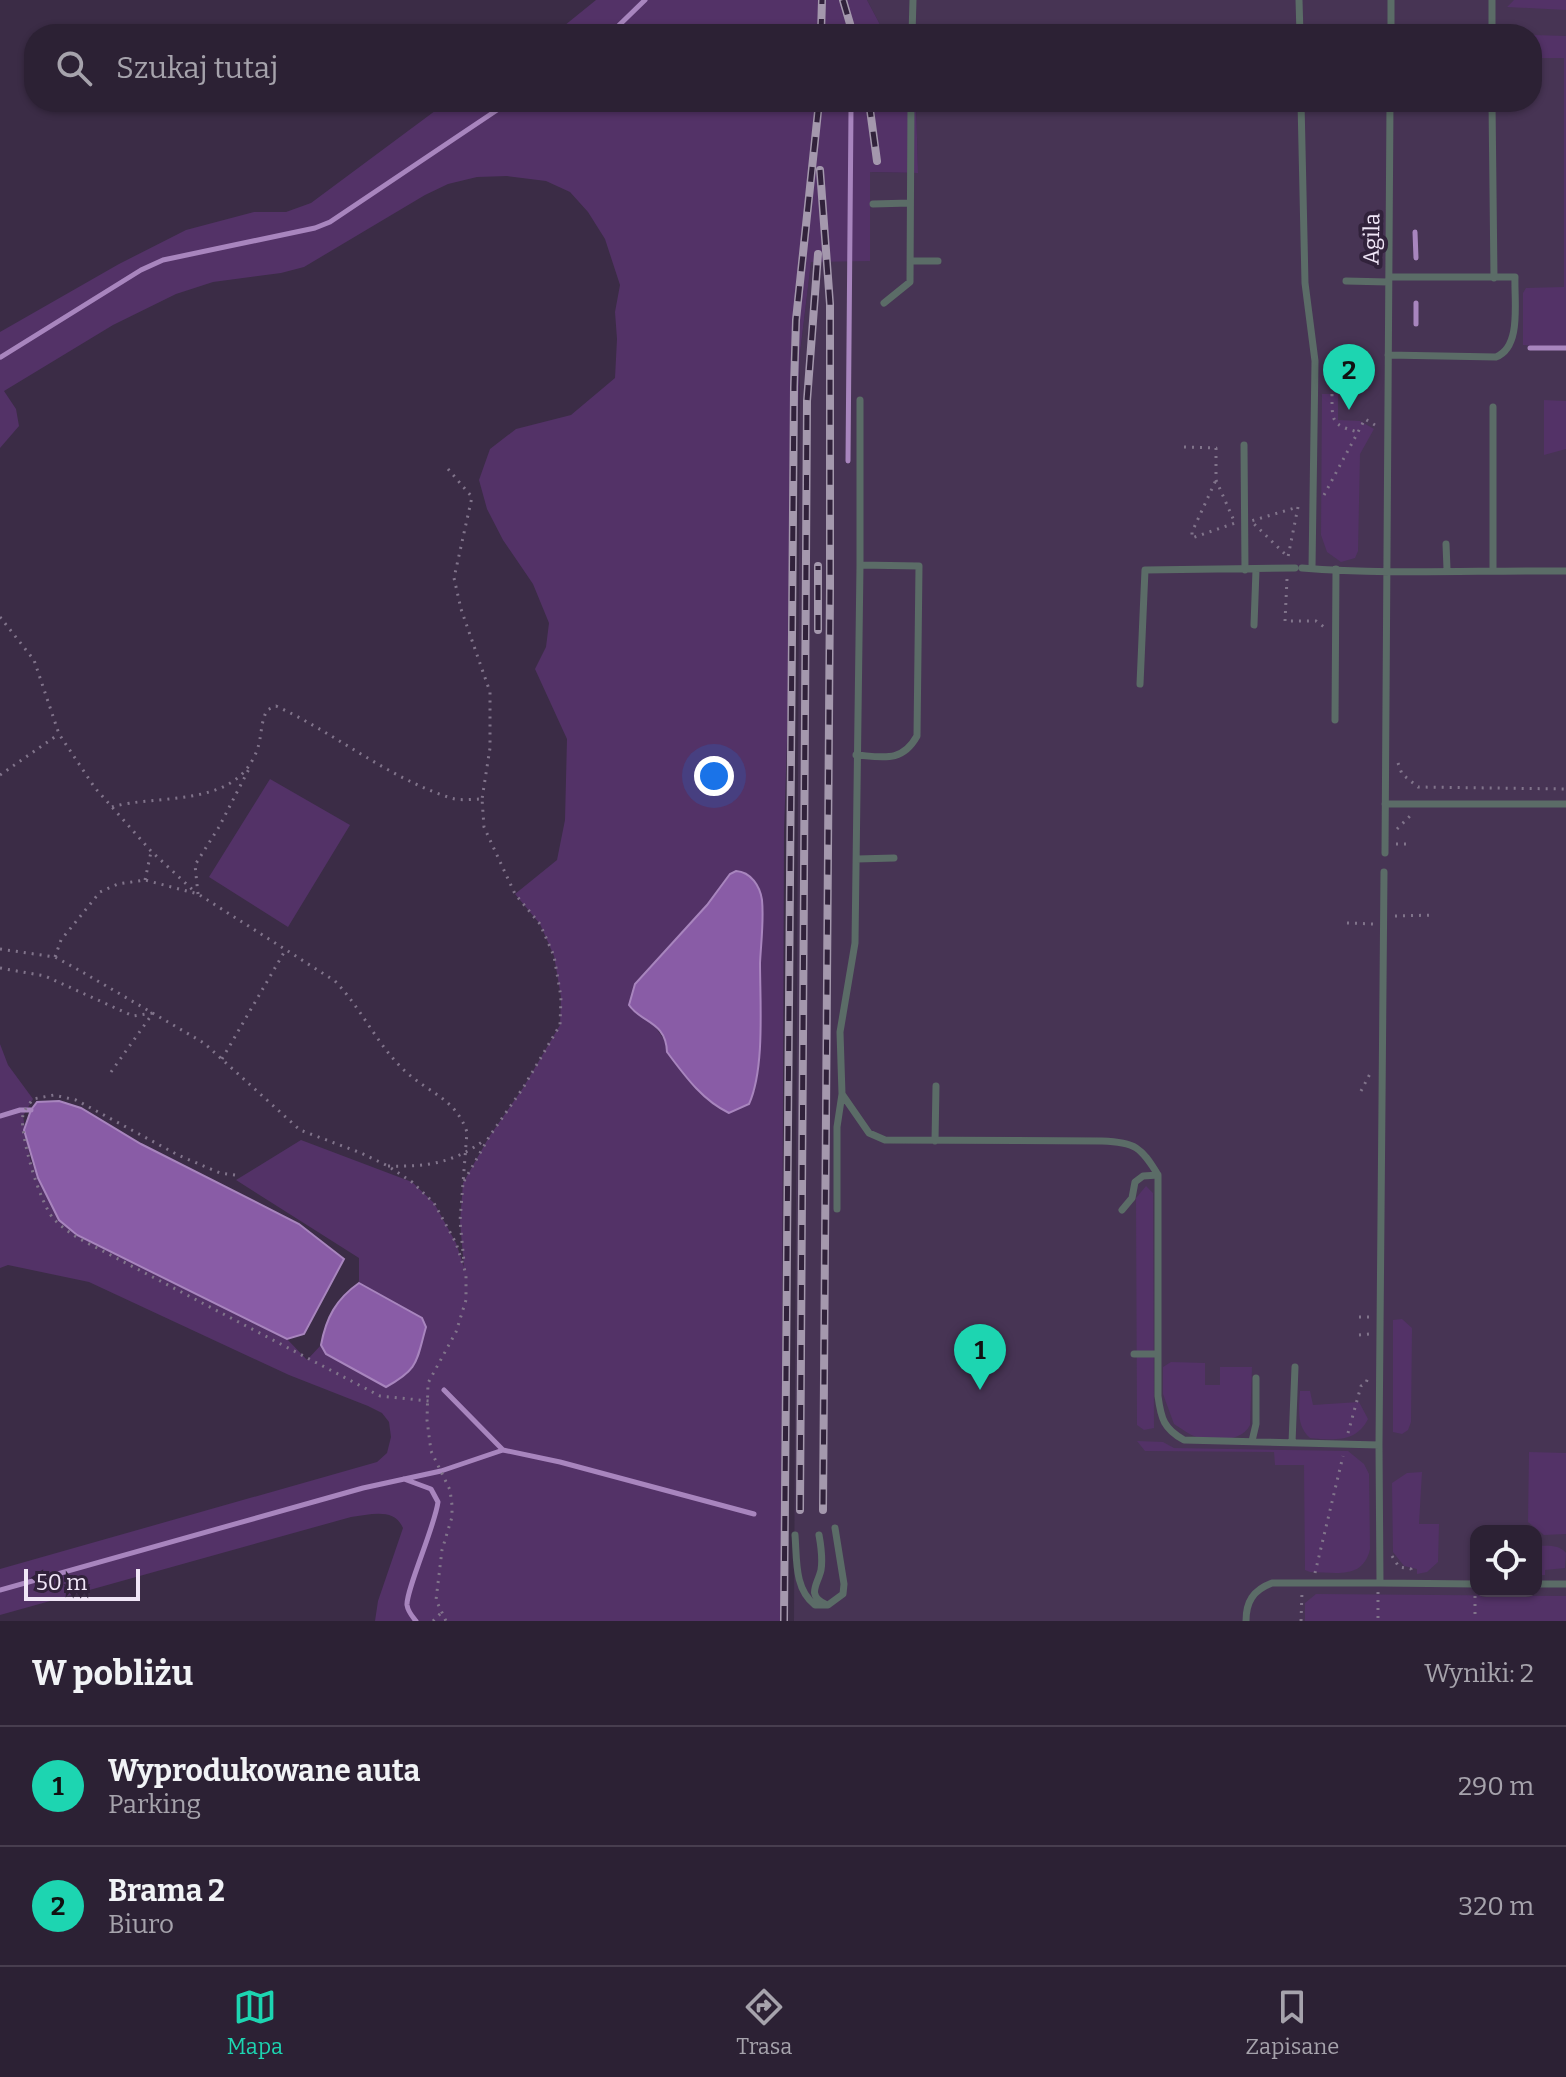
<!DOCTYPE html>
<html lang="pl">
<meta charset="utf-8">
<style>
:root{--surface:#2c2134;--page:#382e40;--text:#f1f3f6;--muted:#a6a3ac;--line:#483e4f;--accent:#1dd5b1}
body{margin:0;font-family:Bitter,serif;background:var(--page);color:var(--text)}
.controls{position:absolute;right:24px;bottom:24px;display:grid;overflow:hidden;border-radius:16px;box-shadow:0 2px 6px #0004}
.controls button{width:72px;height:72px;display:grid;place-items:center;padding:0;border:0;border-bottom:2px solid var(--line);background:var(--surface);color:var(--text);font:40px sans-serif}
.scale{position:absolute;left:24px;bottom:20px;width:116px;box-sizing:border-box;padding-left:8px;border:4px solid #f0e6f7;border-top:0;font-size:22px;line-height:28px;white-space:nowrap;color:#f0e6f7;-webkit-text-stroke:6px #31223b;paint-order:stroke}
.you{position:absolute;left:714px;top:776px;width:28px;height:28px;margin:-20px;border:6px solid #fff;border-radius:50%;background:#1a73e8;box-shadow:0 0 0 12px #1a73e833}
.badge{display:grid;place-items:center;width:52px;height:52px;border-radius:50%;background:var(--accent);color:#111;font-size:26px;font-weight:700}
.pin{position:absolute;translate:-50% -66px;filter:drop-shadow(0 2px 4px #0008)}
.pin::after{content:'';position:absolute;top:42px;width:28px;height:24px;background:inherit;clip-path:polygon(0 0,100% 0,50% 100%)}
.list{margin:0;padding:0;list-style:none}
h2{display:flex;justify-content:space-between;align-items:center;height:104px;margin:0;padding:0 32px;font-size:34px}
h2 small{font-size:26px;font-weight:400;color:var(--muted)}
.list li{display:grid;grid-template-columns:52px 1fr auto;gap:24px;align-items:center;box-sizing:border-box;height:120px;padding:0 32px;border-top:2px solid var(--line)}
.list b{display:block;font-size:30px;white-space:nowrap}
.list p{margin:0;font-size:26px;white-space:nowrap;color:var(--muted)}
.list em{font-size:26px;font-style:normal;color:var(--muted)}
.icon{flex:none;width:44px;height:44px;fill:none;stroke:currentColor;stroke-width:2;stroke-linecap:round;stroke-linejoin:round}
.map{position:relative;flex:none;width:1566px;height:1621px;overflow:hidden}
.search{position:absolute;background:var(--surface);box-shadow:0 2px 6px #0004;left:24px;right:24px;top:24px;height:88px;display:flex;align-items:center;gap:20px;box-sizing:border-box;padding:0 28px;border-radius:32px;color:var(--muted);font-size:30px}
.sheet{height:344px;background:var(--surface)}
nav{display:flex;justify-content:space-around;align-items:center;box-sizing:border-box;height:112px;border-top:2px solid var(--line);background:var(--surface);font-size:22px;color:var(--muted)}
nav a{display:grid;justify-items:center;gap:4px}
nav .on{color:var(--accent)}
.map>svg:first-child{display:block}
</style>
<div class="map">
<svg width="1566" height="1621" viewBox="0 0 1566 1621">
<rect width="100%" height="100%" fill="#3b2c46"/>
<path fill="#473454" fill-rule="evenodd" d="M 867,0 L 1566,0 L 1566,1621 L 794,1621 L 800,353 L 811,261 L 870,261 L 870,172 L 918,173 L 916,102 L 1532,102 L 1532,34 L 885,34 ZM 1476,1531 L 1536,1531 L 1536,1591 L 1476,1591 Z"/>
<path fill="#533267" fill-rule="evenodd" d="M 596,0 L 867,0 L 885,34 L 554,34 Z
M 1514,0 L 1566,0 L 1566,10 L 1507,7 Z
M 1532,35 L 1566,36 L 1566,350 L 1523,345 L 1523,293 L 1526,288 L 1564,287 L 1564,58 L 1532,58 Z
M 447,102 L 916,102 L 918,173 L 870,172 L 870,261 L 811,262 L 800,353 L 784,831 L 781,1621 L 375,1621 L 378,1601 L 403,1528 C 394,1507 370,1515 351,1517 L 0,1615 L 0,1569 L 377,1462 L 387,1453 L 391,1437 L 389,1422 L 382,1413 L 368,1406 L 289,1375 L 89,1282 L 8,1265 L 0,1268 L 0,1044 L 8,1065 L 33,1099 L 23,1116 L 30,1159 L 59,1220 L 77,1235 L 287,1339 L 307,1360 L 321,1345 L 326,1354 L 422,1318 L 359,1283 L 359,1258 L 236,1180 L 301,1140 L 412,1182 L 434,1203 L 456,1243 L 464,1267 L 460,1222 L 463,1183 L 489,1137 L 523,1088 L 560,1025 L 561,997 L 554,956 L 540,924 L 515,894 L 557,860 L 565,820 L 567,739 L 535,669 L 546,647 L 549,623 L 533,584 L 503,540 L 487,509 L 479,480 L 490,449 L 516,429 L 571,415 L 615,378 L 617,339 L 615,312 L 620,285 L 605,239 L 588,212 L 570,192 L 546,181 L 507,176 L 477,177 L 448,184 L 425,195 L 304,267 L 281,273 L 213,282 L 176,294 L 113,325 L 4,391 L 16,409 L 19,426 L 0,448 L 0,332 L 119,264 L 186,230 L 254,212 L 286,212 L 311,203 ZM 730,874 L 757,887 L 762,899 L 758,1064 L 755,1091 L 700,1093 L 667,1052 L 667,1044 L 650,1019 L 707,905 Z
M 1322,394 L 1338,394 L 1338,420 L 1360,421 L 1374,429 L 1360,454 L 1358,551 L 1355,558 L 1341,562 L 1327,552 L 1321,535 Z
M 1544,400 L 1566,401 L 1566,449 L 1544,455 Z
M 270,779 L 350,825 L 288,927 L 209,877 Z
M 1146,1186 L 1153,1193 L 1154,1428 L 1144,1430 L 1137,1425 L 1136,1198 Z
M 1402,1319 L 1412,1328 L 1411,1422 L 1408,1430 L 1402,1434 L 1393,1432 L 1393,1320 Z
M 1171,1362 L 1205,1363 L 1205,1385 L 1220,1385 L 1220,1367 L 1252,1367 L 1250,1425 C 1242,1442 1214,1442 1197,1437 C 1189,1435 1181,1428 1174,1424 L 1163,1394 L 1163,1367 Z
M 1300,1391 L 1310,1391 L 1313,1405 L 1359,1402 L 1368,1419 C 1356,1443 1334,1440 1310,1438 C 1296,1426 1299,1408 1300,1391 Z
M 1137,1441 L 1163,1442 L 1174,1448 L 1348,1451 L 1364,1464 L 1369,1474 L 1370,1549 C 1363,1580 1336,1572 1310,1572 L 1305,1570 L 1304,1465 L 1275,1465 L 1274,1452 L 1145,1451 Z
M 1529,1452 L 1566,1453 L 1566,1534 L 1544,1535 L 1528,1522 Z
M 1422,1472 L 1419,1524 L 1439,1524 L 1438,1562 L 1427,1572 L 1417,1574 L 1417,1569 L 1404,1566 L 1393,1552 L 1392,1483 L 1407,1473 Z
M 1536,1546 C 1547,1546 1559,1544 1566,1553 L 1565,1568 L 1545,1570 L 1545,1575 L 1536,1575 Z
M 1316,1594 L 1566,1596 L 1566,1621 L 1305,1621 L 1305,1603 Z"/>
<path fill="#895ca6" stroke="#a885be" stroke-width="2" d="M 736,871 C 751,872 760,886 762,900 C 764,920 761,943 760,963 C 760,1002 765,1069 749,1104 L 729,1113 C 702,1100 685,1076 667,1052 C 666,1021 641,1023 629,1005 L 635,984 L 707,905 L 730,874 Z
M 59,1101 L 81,1108 L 141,1144 L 299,1224 L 344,1259 L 304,1334 L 287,1339 L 77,1235 L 59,1220 L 38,1178 L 24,1130 L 31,1110 L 37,1102 Z
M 359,1283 L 422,1318 L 426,1327 C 416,1362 419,1369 386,1387 L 326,1354 L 321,1345 C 326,1318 336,1299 359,1283 Z"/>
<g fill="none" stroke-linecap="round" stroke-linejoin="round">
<path stroke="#a885be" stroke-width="5" d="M 610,34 L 645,0
M 1415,232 L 1416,258
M 1416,324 L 1416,303
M 1530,348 L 1566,348
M 1,357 L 141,270 L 163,260 L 315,228 L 330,222 L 509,102
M 848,461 L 851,110
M 0,1116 L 20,1110 L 31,1110
M 444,1390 L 503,1450
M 404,1479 L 431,1489 L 438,1502 C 435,1526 406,1590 407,1605 C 408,1612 412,1616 416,1621
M 0,1590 L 363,1488 L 441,1471 L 503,1450 L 560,1462 L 754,1514"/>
<path stroke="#81748b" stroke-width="3" stroke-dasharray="2 6" stroke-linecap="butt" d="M 1332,394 C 1332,421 1331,425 1358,432
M 1184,447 L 1216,448 L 1216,480
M 448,469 L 472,497 L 454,578 L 461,609 L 490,692 L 490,748 L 482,799
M 1216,480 L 1235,523 L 1192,538 L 1192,532 Z
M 1324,495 L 1365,419 L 1375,425
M 1298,507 L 1288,557 L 1251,521 Z
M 1287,579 L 1285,621 L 1316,621 L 1324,627
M 0,617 L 34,660 L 59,734 L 95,788 L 151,851 L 195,892
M 1398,763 L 1402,774 L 1418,787 L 1566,789
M 0,775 L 59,734
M 112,807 C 155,794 230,808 254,757 C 263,740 259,726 267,710 L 276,706 C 335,733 388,778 451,798 C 460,801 472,799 482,799 L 484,827 L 502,866 L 515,894 L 540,924 L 554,956 L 561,997 L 560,1025 L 523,1088 L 489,1137 L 463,1183
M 1397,829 L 1411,815
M 1396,844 L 1412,844
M 145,880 L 151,852
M 198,894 L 195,865 L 219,827 L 251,765
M 1395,916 L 1435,915
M 1347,923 L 1374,924
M 0,949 L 55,957 L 84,973 L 204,1043 L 300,1130 L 361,1153 L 388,1166 L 412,1182 L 434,1203 L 456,1243 L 466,1274 L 466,1300 L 456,1332 L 428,1383 L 427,1420 L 431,1451 L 450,1490 L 452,1505 L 452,1517 L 442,1550 L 436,1600 L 446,1621
M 55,957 L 61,940 L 100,892 L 118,884 L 145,880 L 198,894 L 335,981 C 362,1009 377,1045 405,1071 C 430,1094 455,1098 467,1132 L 460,1221 L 464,1262
M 0,968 L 45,976 L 133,1016 L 153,1013
M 222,1059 L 286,949
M 111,1072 L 153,1013
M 1361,1091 L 1372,1070
M 388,1166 C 428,1167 454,1163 486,1139
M 235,1175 L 220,1173 L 178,1155 L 76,1100 L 54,1095 L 33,1099 C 30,1103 24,1110 23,1115 C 19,1134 40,1203 53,1218 C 60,1226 69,1232 78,1238 L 380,1396 L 429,1401
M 1359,1317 L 1369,1317
M 1359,1335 L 1370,1334
M 1348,1433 L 1361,1386 L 1366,1383 L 1368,1377
M 1392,1556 L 1399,1567 L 1411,1569 L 1411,1573
M 1315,1573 L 1343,1456
M 1378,1592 L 1378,1621
M 1482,1593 L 1530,1594
M 1475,1596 L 1475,1620
M 433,1621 L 441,1613
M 1301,1621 L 1302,1592"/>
<path stroke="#5b6c67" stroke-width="7" d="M 1299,0 L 1300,34
M 912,34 L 913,0
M 1391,34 L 1391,0
M 1492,34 L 1492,0
M 1301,102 L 1305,283 L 1315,361 L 1312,568
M 1492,102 L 1494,278
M 873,204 L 910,203
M 910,261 L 938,261
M 1346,281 L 1388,282
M 884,303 L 910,282 L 911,102
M 1388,355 L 1496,357 C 1522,347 1514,301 1515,277 L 1389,277
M 1493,407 L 1493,570
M 1244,445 L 1245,570
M 1446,544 L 1447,569
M 860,565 L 860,400
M 1302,568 C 1390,575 1478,570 1566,571
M 1254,625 L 1256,570
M 1140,684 L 1145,570 L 1295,568
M 1335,720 L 1336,569
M 856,755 C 883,757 902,763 917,736 L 919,566 L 860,565 L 855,943 L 840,1032 L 842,1094 L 869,1133 L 885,1140 L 1102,1141 C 1135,1142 1141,1147 1158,1175 L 1158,1396 C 1161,1419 1164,1429 1184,1440 L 1379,1445 L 1380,1583 L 1476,1584
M 1385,804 L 1566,804
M 1385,853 L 1390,102
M 857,859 L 894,858
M 935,1141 L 936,1086
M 837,1209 L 837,1127 L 842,1094
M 1122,1210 L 1132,1198 L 1135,1182 L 1143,1176 L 1158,1175
M 1134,1354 L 1158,1354
M 1252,1441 L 1256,1424 L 1256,1378
M 1292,1443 L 1295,1367
M 1379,1445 L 1384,872
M 795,1535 C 797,1559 794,1589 815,1605 L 828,1605 L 843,1594 L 844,1584 L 835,1528
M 819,1535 C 821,1546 823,1558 821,1570 C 818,1584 806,1595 825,1604
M 1536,1584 L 1566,1584
M 1246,1621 C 1246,1602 1253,1590 1272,1583 L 1380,1583"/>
<g stroke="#a498ad" stroke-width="8">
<path id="rail" d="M 843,0 L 853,34
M 821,34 L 822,0
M 869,102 L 877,161
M 820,170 L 830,304 L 830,588 L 823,1510
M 818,630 L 818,566
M 800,1510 L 807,401 L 818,254
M 784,1621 L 794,387 L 796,320 L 819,102"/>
</g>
<use href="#rail" stroke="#31223b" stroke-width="5" stroke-dasharray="15" stroke-linecap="butt"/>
</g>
<g text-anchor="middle" stroke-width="8" stroke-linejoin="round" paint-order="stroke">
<g font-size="22" fill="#f0e6f7" stroke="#31223b">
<text transform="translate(1371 239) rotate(-89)" y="8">Agila</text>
</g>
</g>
</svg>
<div class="controls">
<button><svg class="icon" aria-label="locate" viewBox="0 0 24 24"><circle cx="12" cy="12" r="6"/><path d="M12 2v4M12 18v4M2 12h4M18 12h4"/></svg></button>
</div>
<div class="scale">50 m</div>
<div class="you"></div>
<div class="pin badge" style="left:980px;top:1390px">1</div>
<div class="pin badge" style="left:1349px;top:410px">2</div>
<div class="search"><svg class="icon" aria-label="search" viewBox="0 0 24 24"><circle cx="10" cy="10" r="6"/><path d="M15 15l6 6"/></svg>Szukaj tutaj</div>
</div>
<section class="sheet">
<h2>W pobliżu<small>Wyniki: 2</small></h2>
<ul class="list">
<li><span class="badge">1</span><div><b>Wyprodukowane auta</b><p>Parking</p></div><em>290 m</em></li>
<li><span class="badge">2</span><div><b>Brama 2</b><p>Biuro</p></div><em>320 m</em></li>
</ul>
</section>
<nav>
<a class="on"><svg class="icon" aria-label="map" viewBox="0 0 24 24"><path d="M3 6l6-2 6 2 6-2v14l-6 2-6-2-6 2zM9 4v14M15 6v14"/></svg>Mapa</a>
<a><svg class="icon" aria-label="directions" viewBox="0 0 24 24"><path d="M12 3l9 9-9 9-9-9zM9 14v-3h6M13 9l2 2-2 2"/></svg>Trasa</a>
<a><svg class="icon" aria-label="saved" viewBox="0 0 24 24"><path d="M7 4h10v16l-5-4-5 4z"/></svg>Zapisane</a>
</nav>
